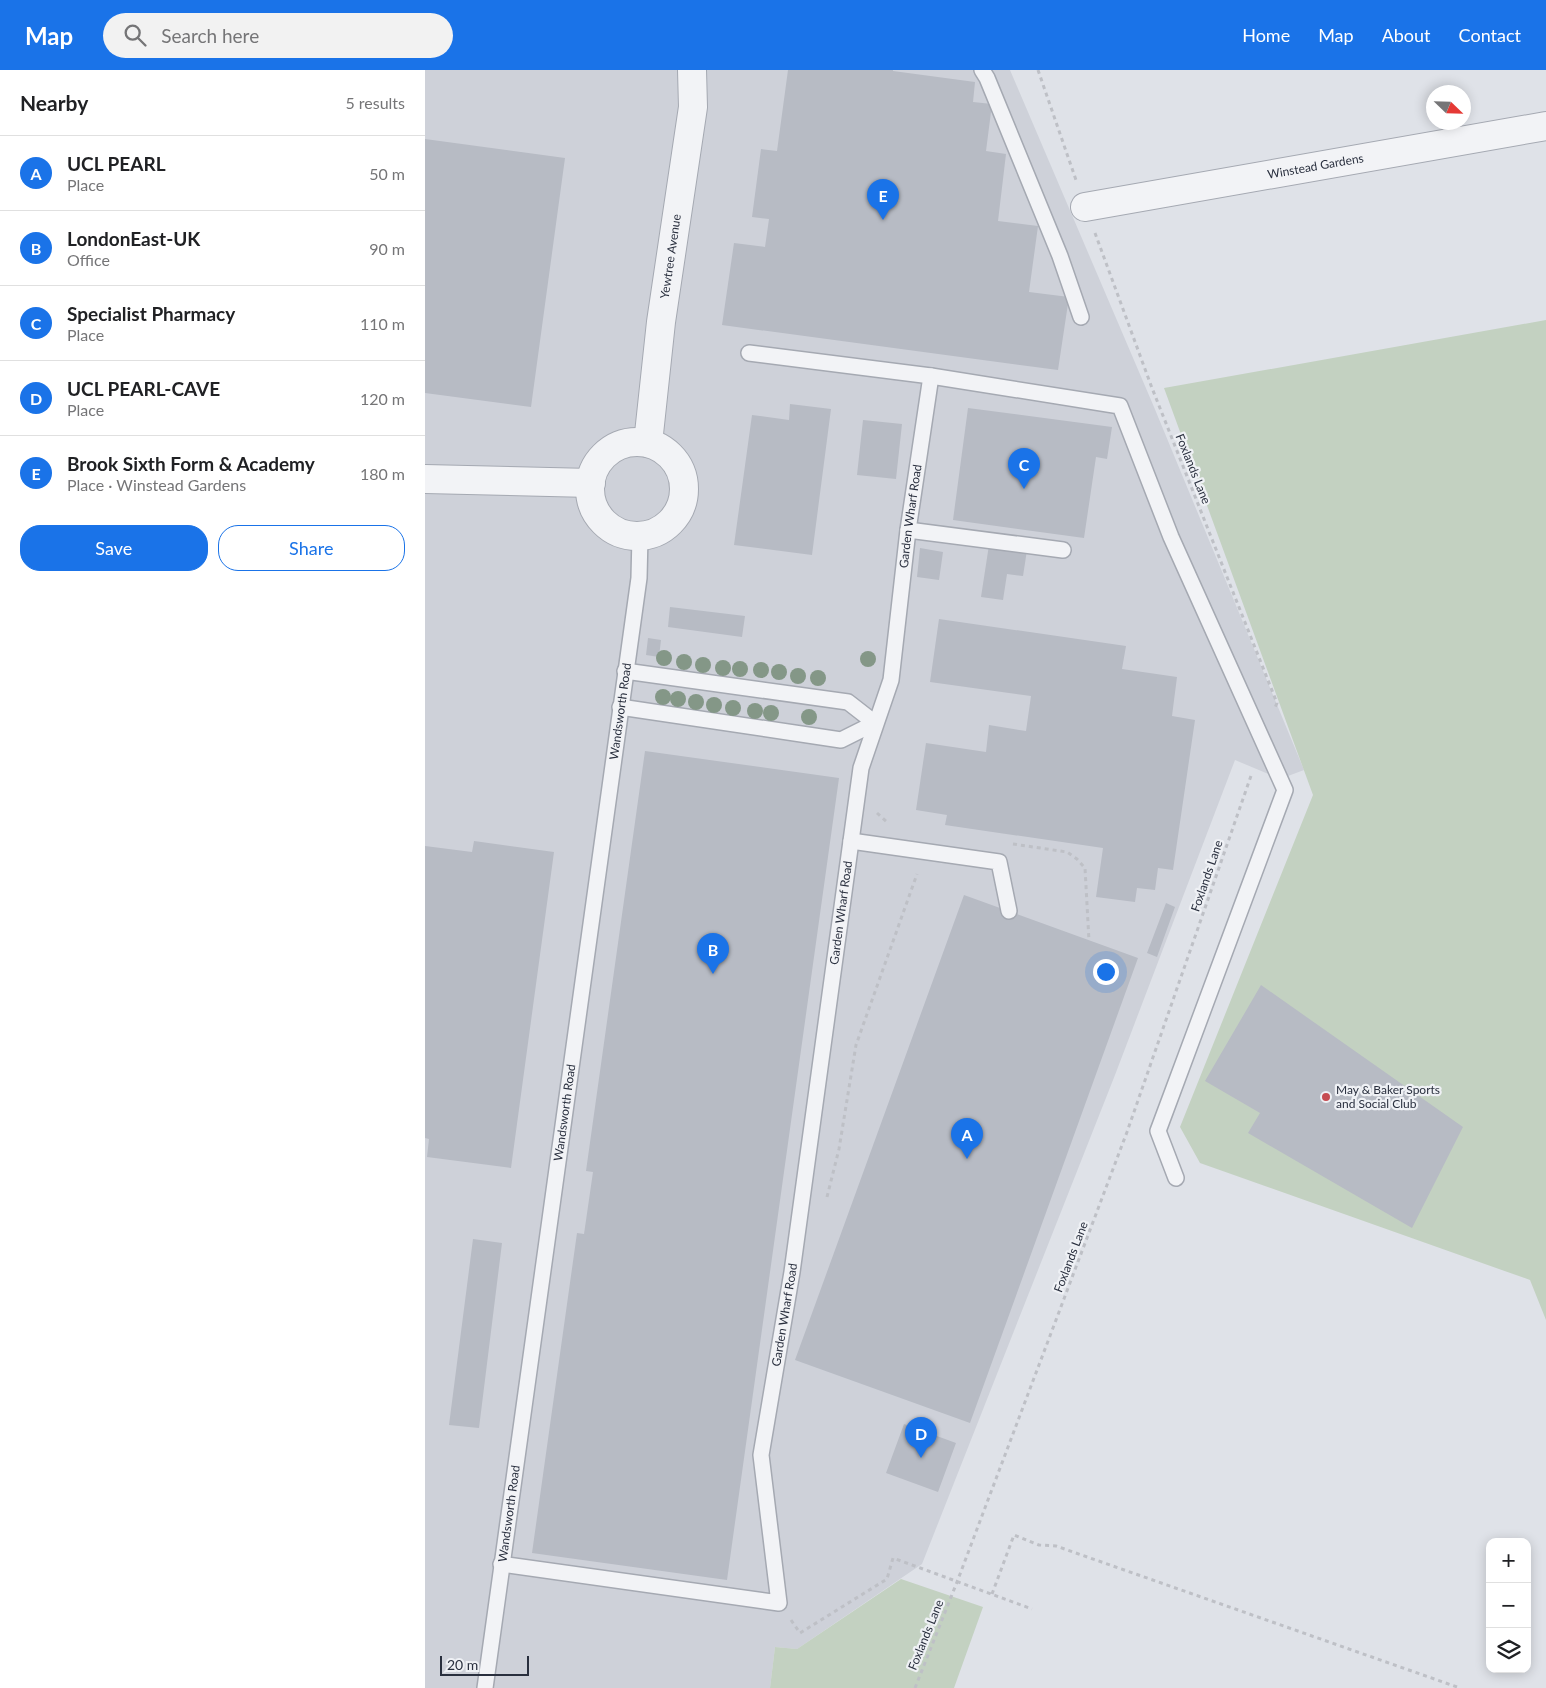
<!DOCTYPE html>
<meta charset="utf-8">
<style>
:root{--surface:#fff;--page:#f2f2f2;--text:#202124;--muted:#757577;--line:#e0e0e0;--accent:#1a73e8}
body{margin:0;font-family:Lato,sans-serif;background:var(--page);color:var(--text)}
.controls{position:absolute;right:15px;bottom:15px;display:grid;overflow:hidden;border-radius:10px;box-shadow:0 2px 12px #0003}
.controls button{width:45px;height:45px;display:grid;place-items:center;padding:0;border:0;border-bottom:1px solid var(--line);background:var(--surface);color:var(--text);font:25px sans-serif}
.compass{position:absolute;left:1001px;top:15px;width:45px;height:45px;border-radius:50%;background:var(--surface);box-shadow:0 2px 12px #0003;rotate:113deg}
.scale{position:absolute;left:15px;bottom:12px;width:89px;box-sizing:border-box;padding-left:5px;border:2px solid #292f3e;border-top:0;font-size:14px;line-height:18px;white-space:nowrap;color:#292f3e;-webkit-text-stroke:4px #eff1f5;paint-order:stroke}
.you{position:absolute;left:680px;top:901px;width:18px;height:18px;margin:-12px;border:4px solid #fff;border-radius:50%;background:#1a73e8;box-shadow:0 0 0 8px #1a73e833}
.badge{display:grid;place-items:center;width:32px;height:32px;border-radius:50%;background:var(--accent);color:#fff;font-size:16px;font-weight:700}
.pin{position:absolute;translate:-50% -41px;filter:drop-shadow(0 1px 2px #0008)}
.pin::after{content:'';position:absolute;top:26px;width:18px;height:15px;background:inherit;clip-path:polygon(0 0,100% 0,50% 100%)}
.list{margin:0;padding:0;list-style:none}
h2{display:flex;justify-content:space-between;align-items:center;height:65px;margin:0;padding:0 20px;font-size:21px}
h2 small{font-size:16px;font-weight:400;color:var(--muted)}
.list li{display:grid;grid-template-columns:32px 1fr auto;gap:15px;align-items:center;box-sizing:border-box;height:75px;padding:0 20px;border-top:1px solid var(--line)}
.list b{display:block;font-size:19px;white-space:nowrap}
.list p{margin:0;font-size:16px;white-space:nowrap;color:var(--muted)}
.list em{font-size:16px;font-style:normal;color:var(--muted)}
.actions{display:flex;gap:10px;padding:15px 20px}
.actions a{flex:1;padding:11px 0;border:1px solid var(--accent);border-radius:20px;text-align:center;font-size:18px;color:var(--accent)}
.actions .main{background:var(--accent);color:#fff}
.icon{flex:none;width:28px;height:28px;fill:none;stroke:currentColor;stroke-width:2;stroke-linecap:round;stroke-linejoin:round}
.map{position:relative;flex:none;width:1121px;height:1618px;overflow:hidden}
header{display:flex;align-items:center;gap:30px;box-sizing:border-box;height:70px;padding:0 25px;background:var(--accent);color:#fff}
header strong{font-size:24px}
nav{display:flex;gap:28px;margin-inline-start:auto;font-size:18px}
.search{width:350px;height:45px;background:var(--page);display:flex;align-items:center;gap:12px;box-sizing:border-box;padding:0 18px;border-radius:28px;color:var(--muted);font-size:19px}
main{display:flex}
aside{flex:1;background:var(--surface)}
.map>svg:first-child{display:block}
</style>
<header>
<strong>Map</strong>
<div class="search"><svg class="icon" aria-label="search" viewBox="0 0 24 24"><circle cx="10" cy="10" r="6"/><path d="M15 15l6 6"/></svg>Search here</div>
<nav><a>Home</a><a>Map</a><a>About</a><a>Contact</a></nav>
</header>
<main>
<aside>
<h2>Nearby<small>5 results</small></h2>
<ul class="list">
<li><span class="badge">A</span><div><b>UCL PEARL</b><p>Place</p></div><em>50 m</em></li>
<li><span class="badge">B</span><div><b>LondonEast-UK</b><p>Office</p></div><em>90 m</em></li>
<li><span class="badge">C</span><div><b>Specialist Pharmacy</b><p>Place</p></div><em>110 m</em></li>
<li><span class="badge">D</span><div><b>UCL PEARL-CAVE</b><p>Place</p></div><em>120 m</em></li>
<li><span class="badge">E</span><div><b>Brook Sixth Form &amp; Academy</b><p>Place · Winstead Gardens</p></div><em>180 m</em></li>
</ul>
<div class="actions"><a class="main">Save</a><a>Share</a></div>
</aside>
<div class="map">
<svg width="1121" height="1618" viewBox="0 0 1121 1618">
<rect width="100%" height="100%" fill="#dfe2e8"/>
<path fill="#ced1d9" d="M 0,0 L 585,0 L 729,337 L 879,700 L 855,709 L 810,690 L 690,1005 L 497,1494 L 372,1579 L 350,1577 L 345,1618 L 0,1618 Z"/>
<path fill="#c3d1c1" d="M 1121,250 L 1121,1250 L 1105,1210 L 775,1093 L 755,1057 L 888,725 L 739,318 Z
M 476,1509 L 558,1537 L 529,1618 L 345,1618 L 350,1577 L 372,1579 Z"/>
<path fill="#b7bbc4" d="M 363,0 L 468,0 L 468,1 L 550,12 L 548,32 L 567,34 L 561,81 L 581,84 L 573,151 L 613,156 L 604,222 L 644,227 L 633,300 L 297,255 L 309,173 L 340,177 L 344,149 L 327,147 L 336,79 L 352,81 Z
M 0,69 L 140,88 L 106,337 L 0,323 Z
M 365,334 L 406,339 L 387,485 L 309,475 L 327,345 L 364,350 Z
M 543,338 L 687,357 L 682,389 L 671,387 L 659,468 L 528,450 Z
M 438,350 L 477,354 L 471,409 L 432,405 Z
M 564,475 L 602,480 L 598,506 L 582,504 L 578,530 L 556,527 Z
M 495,478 L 518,482 L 514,510 L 492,507 Z
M 245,537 L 320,546 L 317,567 L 243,557 Z
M 514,549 L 701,576 L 697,599 L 752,607 L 747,646 L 770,650 L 748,800 L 733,798 L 730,820 L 712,818 L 710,832 L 671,827 L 678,778 L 520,755 L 522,745 L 491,740 L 501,673 L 561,682 L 564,655 L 601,661 L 606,626 L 505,612 Z
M 223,568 L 236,570 L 234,587 L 221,585 Z
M 220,681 L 414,708 L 302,1510 L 107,1483 L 152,1163 L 159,1164 L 168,1102 L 161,1101 Z
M 49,771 L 129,782 L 86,1098 L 2,1087 L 4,1069 L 0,1068 L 0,776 L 47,782 Z
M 539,825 L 713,888 L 545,1353 L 370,1290 Z
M 741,833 L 750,837 L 732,887 L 722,883 Z
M 836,915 L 1038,1057 L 987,1158 L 823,1063 L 835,1043 L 780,1011 Z
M 48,1169 L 77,1173 L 54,1358 L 24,1355 Z
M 479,1354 L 531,1373 L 513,1422 L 461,1403 Z"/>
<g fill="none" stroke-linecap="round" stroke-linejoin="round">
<g stroke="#a5a9b2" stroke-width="18">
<g id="service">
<path d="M 557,0 L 562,8 L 635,186 L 656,247"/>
<path d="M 324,283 L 506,306 L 695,336 L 746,467 L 860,720 L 733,1061 L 751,1108"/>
<path d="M 483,460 L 638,480"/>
<path d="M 195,637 L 416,670 L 450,653 L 423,632 L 200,601"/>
<path d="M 426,771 L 574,792 L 584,841"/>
<path id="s1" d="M 76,1494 L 354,1533 L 336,1385 L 367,1202 L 436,698 L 466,610 L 483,460 L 506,306"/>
<path id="s2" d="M 60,1618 L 214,508 L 215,466"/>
</g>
</g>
<g stroke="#a5a9b2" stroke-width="30">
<g id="minor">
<path id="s3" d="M 660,137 L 1121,56"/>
<circle cx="212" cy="419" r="47"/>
<path id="s4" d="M 223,373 L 236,252 L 268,37 L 267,0"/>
<path d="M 0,409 L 166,413"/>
</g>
</g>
<path stroke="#bec0c6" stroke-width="3" stroke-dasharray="4 4" stroke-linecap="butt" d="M 613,0 L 651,110
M 670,163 L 727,318 L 852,633 L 849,640
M 452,743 L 462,752
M 588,774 L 642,782 L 652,789 L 660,798 L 664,871
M 402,1127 L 414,1079 L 431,975 L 492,804
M 567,1524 L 589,1465 L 614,1475 L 631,1476 L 1035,1618
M 366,1550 L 375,1563 L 462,1509 L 468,1488 L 607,1539
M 490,1618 L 532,1512 L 702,1062 L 827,703"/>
<use href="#service" stroke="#f2f3f6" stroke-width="15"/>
<use href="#minor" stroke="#f2f3f6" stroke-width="28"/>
</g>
<g fill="#849787">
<circle cx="239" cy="588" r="8"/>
<circle cx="443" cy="589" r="8"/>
<circle cx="259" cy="592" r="8"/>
<circle cx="278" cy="595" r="8"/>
<circle cx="298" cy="598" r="8"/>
<circle cx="315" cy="599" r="8"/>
<circle cx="336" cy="600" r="8"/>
<circle cx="354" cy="602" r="8"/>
<circle cx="373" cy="606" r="8"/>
<circle cx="393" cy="608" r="8"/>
<circle cx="238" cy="627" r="8"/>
<circle cx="253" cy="629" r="8"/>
<circle cx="271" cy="632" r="8"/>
<circle cx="289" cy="635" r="8"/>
<circle cx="308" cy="638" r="8"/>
<circle cx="330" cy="641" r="8"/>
<circle cx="346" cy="643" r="8"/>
<circle cx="384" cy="647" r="8"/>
</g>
<circle fill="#c64b51" stroke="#eff1f5" stroke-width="2" cx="901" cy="1027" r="5"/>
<g text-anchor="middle" stroke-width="4.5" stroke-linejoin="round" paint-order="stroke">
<g font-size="12" fill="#292f3e" stroke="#eff1f5">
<text dy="4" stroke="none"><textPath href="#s3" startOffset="234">Winstead Gardens</textPath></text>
<text dy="4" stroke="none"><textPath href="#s4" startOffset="188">Yewtree Avenue</textPath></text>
<text transform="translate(768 399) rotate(68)" y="4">Foxlands Lane</text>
<text dy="4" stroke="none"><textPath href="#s1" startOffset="1382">Garden Wharf Road</textPath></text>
<text dy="4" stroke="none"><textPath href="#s2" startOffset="986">Wandsworth Road</textPath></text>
<text transform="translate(782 806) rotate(-71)" y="4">Foxlands Lane</text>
<text dy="4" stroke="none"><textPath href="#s1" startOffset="978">Garden Wharf Road</textPath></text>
<text dy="4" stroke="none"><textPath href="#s2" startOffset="581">Wandsworth Road</textPath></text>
<text transform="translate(646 1187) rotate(-69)" y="4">Foxlands Lane</text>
<text dy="4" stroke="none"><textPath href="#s1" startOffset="572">Garden Wharf Road</textPath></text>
<text dy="4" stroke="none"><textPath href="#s2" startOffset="176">Wandsworth Road</textPath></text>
<text transform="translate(501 1565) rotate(-68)" y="4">Foxlands Lane</text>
</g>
<g font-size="12" fill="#292f3e" stroke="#eff1f5" text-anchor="start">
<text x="911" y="1024">May &amp; Baker Sports<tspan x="911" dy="14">and Social Club</tspan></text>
</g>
</g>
</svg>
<div class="controls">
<button>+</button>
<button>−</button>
<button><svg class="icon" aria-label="layers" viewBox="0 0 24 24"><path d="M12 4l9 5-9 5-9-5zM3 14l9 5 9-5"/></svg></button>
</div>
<svg class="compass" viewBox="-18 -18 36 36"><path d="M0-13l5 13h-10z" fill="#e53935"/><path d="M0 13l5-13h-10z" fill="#757577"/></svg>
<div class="scale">20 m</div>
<div class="you"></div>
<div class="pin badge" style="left:542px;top:1089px">A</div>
<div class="pin badge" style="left:288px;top:904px">B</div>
<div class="pin badge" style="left:599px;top:419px">C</div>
<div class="pin badge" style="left:496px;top:1388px">D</div>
<div class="pin badge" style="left:458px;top:150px">E</div>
</div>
</main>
